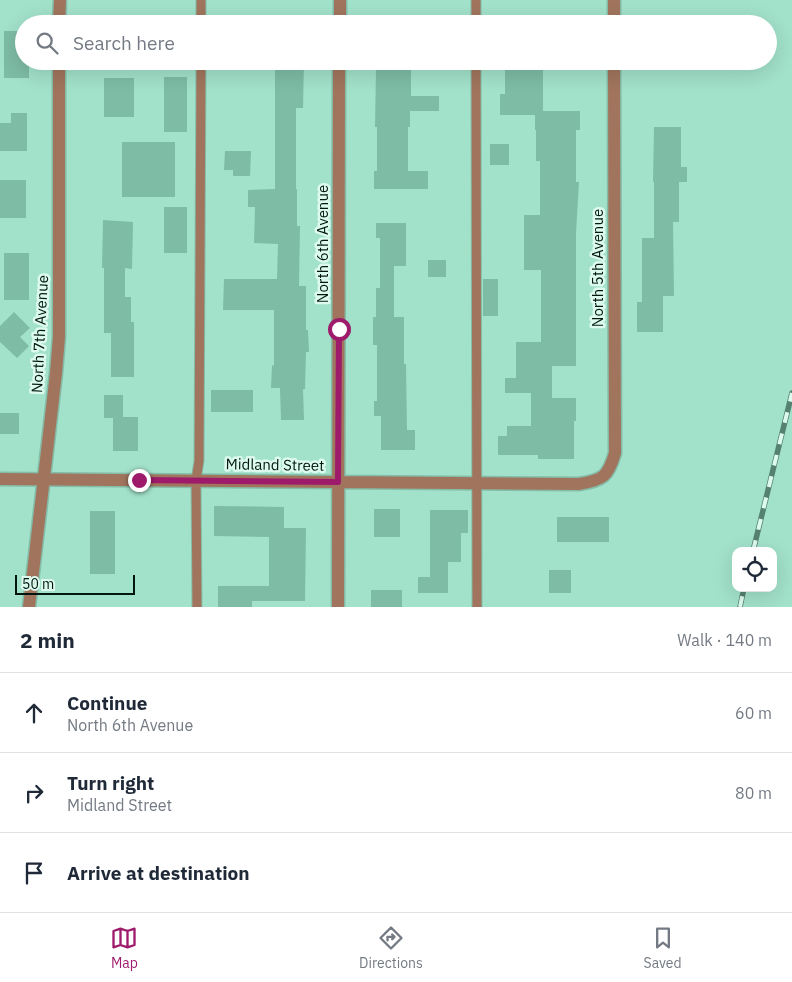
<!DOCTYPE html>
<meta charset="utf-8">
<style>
:root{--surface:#fff;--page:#f6f6f7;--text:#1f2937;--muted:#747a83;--line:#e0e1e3;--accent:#9e1a6b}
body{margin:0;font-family:"IBM Plex Sans",sans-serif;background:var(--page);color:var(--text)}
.controls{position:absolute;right:15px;bottom:15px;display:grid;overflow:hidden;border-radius:10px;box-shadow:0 5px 20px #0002}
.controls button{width:45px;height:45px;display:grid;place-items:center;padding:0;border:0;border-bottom:1px solid var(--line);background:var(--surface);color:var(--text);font:25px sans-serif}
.scale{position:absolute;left:15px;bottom:12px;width:120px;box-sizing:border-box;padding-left:5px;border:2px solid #00160f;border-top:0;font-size:14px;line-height:18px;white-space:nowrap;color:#00160f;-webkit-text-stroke:4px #dcfaee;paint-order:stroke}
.stop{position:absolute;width:15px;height:15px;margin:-11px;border:4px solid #9e1a6b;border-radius:50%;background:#fff}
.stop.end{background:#9e1a6b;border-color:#fff;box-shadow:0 1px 5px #0008}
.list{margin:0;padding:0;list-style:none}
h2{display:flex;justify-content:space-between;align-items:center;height:65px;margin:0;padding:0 20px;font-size:21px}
h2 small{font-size:16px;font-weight:400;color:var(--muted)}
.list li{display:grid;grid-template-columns:32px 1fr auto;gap:15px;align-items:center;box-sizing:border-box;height:80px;padding:0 20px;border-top:1px solid var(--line)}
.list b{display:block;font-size:19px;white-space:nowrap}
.list p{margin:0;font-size:16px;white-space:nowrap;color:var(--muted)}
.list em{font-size:16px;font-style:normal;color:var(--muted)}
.icon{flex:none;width:28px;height:28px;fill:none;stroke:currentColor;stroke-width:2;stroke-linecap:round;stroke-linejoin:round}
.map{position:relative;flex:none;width:792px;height:607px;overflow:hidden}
.search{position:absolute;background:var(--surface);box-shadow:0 5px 20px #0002;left:15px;right:15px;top:15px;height:55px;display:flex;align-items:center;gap:12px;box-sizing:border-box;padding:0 18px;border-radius:28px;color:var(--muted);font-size:19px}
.sheet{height:305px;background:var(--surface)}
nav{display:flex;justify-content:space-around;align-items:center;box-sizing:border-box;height:70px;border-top:1px solid var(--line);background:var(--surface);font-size:14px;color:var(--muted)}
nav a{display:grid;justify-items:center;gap:2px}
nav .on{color:var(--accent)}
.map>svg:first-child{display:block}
</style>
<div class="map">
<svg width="792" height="607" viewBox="0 0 792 607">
<rect width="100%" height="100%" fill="#a2e1ca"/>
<path fill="#7ebca5" d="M 4,31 L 24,31 L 24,61 L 29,61 L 29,78 L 4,78 Z
M 275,61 L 304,61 L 303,108 L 296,108 L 296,189 L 297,189 L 297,226 L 300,226 L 299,286 L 306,286 L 306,330 L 308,330 L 309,352 L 306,352 L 305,389 L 303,389 L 304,420 L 281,420 L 280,388 L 271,388 L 272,365 L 274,366 L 274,310 L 223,310 L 224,279 L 277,279 L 278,244 L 254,243 L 255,207 L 248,207 L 248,190 L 275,189 Z
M 505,65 L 543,65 L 543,111 L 580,111 L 580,130 L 576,130 L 576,182 L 579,182 L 576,233 L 576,366 L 552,366 L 552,398 L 576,398 L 576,421 L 574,421 L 574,459 L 538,459 L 538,455 L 498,455 L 498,436 L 507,436 L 507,426 L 531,426 L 531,393 L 505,393 L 505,378 L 516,378 L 516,342 L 541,342 L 541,270 L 524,270 L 524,215 L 540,215 L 540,161 L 536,161 L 536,130 L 535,130 L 535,115 L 500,115 L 500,94 L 505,94 Z
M 376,70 L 411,70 L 411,96 L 439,96 L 439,111 L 410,111 L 410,127 L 408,127 L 408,171 L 428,171 L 428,189 L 374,189 L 374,171 L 377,171 L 377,127 L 375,127 Z
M 164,77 L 187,77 L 187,132 L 164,132 Z
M 104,78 L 134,78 L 134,117 L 104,117 Z
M 11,113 L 27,113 L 27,151 L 0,151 L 0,123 L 11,123 Z
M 654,127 L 681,127 L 681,167 L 687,167 L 687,182 L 679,182 L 679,222 L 673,222 L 674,296 L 663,296 L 663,332 L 637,332 L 637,302 L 642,302 L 642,238 L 654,238 L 654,182 L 653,182 Z
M 122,142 L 175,142 L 175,197 L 122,197 Z
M 490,144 L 509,144 L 509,165 L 490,165 Z
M 225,151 L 251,151 L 250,176 L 233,176 L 233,170 L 224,170 Z
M 0,180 L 26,180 L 26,218 L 0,218 Z
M 164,207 L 187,207 L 187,253 L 164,253 Z
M 103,220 L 133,222 L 132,269 L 125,268 L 125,297 L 131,297 L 131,322 L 134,322 L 134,377 L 111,377 L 111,333 L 104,333 L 104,268 L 102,268 Z
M 376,223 L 406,223 L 406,266 L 394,266 L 394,317 L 404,317 L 404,364 L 406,364 L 407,430 L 415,430 L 415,450 L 381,450 L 381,416 L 374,416 L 374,401 L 377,401 L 377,345 L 373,345 L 373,317 L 376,317 L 376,288 L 380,288 L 380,238 L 376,238 Z
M 4,253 L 29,253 L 29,300 L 4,300 Z
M 428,260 L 446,260 L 446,277 L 428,277 Z
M 483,279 L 498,279 L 498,316 L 483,316 Z
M 14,312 L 30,328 L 20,337 L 29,346 L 17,358 L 0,342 L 0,326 Z
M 211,390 L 253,390 L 253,412 L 211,412 Z
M 104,395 L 123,395 L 123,417 L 138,417 L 138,451 L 113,451 L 113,418 L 104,418 Z
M 0,413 L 19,413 L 19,434 L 0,434 Z
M 214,506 L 284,507 L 284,528 L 306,528 L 305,601 L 252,601 L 252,607 L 218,607 L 218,586 L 269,586 L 269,537 L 214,536 Z
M 374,509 L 400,509 L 400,537 L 374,537 Z
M 430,510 L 468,510 L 468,533 L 461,533 L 461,562 L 448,562 L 448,593 L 418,593 L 418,577 L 430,577 Z
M 90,511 L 115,511 L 115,574 L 90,574 Z
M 557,517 L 609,517 L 609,542 L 557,542 Z
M 549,570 L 571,570 L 571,593 L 549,593 Z
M 371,590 L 402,590 L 402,607 L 371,607 Z"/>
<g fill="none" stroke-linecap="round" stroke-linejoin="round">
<g stroke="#85bca8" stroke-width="11">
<path id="service" d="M 476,0 L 476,24
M 201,24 L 201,0
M 476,61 L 477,607
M 197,607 L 196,480 L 199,461 L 201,61"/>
</g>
<g stroke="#85bca8" stroke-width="15">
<path id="minor" d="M 614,0 L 614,24
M 340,24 L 340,0
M 0,479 L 579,484 C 603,480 608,477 615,453 L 614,61
M 338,607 L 339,61"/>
</g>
<g stroke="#85bca8" stroke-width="15">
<path id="tertiary" d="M 59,24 L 60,0
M 29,607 L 56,373 L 59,337 L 59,61"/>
</g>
<use href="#service" stroke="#a1755d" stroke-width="9"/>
<use href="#minor" stroke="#a1755d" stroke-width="12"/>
<use href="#tertiary" stroke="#a1755d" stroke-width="12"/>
<g stroke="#558171" stroke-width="5.5">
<path id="rail" d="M 753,551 L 792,393
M 740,607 L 744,588"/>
</g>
<use href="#rail" stroke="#dcfaee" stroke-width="4" stroke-dasharray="11" stroke-linecap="butt"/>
</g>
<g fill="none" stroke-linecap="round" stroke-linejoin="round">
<path stroke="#9e1a6b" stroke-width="6" d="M 139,480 L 338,482 L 339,329"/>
</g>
<g text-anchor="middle" stroke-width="5" stroke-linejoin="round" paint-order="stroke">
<g font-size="15" fill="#00160f" stroke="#dcfaee">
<text transform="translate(323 244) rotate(-90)" y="5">North 6th Avenue</text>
<text transform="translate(598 268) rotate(-90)" y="5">North 5th Avenue</text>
<text transform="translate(40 334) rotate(-87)" y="5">North 7th Avenue</text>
<text transform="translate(275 465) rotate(1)" y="5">Midland Street</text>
</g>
</g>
</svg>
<div class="controls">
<button><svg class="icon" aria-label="locate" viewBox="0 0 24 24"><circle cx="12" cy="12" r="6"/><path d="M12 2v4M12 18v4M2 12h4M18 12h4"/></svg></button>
</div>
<div class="scale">50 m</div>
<div class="stop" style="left:339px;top:329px"></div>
<div class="stop end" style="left:139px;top:480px"></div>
<div class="search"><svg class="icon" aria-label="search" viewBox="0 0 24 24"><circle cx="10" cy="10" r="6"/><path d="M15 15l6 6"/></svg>Search here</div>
</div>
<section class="sheet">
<h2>2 min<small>Walk · 140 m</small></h2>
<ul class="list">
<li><svg class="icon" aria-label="ahead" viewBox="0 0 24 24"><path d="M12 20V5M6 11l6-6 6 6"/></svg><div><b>Continue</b><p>North 6th Avenue</p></div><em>60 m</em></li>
<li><svg class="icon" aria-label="right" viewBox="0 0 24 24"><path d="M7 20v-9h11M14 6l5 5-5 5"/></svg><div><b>Turn right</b><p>Midland Street</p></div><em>80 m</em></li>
<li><svg class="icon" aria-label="arrive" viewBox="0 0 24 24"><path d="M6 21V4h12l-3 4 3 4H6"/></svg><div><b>Arrive at destination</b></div></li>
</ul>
</section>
<nav>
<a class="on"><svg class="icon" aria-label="map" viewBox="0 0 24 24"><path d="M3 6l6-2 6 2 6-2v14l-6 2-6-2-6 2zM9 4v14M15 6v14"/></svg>Map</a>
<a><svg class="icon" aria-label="directions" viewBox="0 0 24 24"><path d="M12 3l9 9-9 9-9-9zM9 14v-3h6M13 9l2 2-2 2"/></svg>Directions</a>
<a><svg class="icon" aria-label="saved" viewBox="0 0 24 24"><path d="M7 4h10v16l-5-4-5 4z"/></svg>Saved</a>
</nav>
